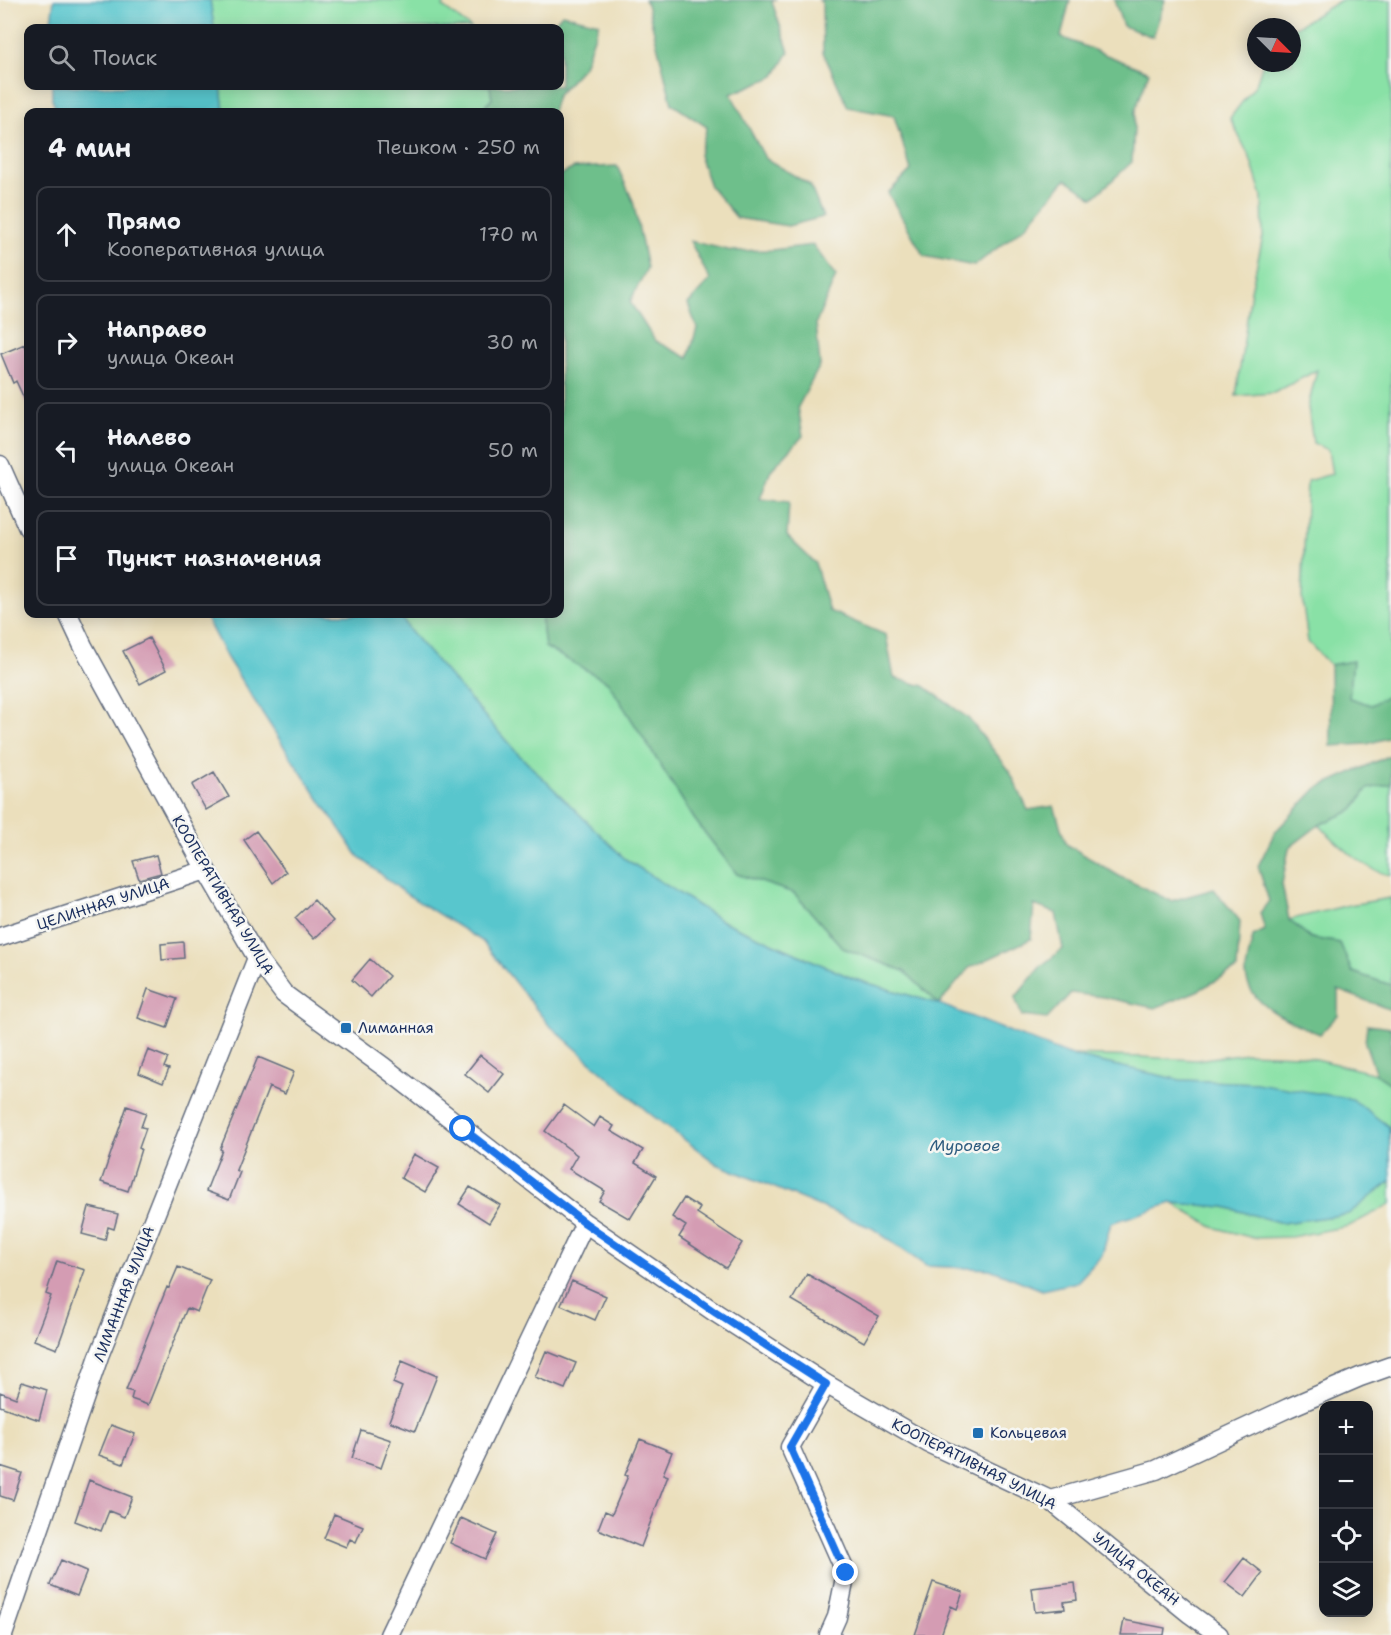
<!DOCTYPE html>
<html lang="ru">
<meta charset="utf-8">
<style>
:root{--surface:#171b24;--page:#20242c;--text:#f1f3f6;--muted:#9ea1a6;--line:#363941}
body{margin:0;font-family:"Shantell Sans",sans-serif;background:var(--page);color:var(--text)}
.controls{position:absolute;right:18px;bottom:18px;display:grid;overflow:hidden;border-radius:12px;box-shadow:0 3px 15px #0003}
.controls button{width:54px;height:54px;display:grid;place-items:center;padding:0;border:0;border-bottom:2px solid var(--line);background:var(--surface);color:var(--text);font:30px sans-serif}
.compass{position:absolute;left:1247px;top:18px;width:54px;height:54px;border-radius:50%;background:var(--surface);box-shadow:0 3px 15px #0003;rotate:114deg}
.stop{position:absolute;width:18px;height:18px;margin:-14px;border:4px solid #1a73e8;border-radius:50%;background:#fff}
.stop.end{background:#1a73e8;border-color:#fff;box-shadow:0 2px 6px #0008}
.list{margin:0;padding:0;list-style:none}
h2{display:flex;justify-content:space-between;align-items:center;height:78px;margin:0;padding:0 24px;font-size:26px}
h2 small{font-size:20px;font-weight:400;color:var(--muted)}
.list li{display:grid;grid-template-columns:39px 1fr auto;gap:18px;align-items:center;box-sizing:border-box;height:96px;margin:0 12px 12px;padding:0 12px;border:2px solid var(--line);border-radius:12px}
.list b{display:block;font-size:22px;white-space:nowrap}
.list p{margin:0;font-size:20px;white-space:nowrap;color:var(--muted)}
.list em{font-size:20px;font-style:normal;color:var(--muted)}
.icon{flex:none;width:33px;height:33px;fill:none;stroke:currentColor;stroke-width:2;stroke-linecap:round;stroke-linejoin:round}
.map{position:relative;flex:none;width:1391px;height:1635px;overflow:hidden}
.search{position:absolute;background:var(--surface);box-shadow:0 3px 15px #0003;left:24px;top:24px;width:540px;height:66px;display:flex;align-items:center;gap:15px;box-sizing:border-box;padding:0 21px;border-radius:12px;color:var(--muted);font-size:22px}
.panel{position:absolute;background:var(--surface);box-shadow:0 3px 15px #0003;left:24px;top:108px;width:540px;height:510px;border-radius:12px}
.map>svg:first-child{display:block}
</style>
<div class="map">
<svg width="1391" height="1635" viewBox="0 0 1391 1635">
<rect width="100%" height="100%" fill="#f6f6f2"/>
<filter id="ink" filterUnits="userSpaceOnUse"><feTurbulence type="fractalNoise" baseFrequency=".0167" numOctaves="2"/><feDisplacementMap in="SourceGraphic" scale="12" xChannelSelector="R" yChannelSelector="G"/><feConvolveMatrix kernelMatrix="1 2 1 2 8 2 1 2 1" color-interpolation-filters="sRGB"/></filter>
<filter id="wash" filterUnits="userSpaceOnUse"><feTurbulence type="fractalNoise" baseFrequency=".008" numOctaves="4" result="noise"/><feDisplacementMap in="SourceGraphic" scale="24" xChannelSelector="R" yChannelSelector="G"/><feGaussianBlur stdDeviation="1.35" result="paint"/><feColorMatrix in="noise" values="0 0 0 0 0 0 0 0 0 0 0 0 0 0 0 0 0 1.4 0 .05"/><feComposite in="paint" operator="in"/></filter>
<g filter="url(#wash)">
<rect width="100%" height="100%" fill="#ebdfbc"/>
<path fill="#89e1a6" stroke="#528882" stroke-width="1.5" d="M 210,0 L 445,0 L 443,7 L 471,28 L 214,28 Z
M 1341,0 L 1391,0 L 1391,694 L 1371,705 L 1349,698 L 1353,662 L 1330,665 L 1308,642 L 1302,597 L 1307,481 L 1332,474 L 1328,450 L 1313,443 L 1308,407 L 1317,370 L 1274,393 L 1236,396 L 1251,291 L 1263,237 L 1262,196 L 1250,158 L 1230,118 L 1256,84 L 1263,63 L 1292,63 L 1292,29 Z
M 221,86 L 490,86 L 492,99 L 479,112 L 224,112 Z
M 400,614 L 541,614 L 545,647 L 608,682 L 695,820 L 737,874 L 794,893 L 843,948 L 904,971 L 939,1004 L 854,979 L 722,921 L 625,859 L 516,752 L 410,631 Z
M 1391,784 L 1391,875 C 1365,871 1337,843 1319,825 L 1353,810 L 1367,789 Z
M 1391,898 L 1391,985 L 1352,972 L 1340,943 L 1311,938 L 1288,920 L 1349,905 Z
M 1247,1053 L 1299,1055 L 1376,1074 L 1391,1084 L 1391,1134 L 1389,1127 L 1256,1083 L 1180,1080 L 1069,1055 L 1140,1057 L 1197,1060 Z
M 1391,1181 L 1391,1204 L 1349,1226 L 1291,1237 L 1253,1238 L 1213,1227 L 1172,1203 L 1225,1207 L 1282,1223 L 1348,1214 Z"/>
<path fill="#6ebf8b" stroke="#447774" stroke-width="1.5" d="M 644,0 L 775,0 L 772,2 L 789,52 L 775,76 L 731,94 L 765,158 L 810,185 L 823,217 L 788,226 L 737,218 L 710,186 L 699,155 L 707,127 L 672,104 L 647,4 Z
M 819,0 L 1070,0 L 1061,37 L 1149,72 L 1135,111 L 1132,162 L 1093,198 L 1066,179 L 1026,226 L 974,266 L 924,256 L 888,193 L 911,170 L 894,116 L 848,107 L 823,52 L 822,3 Z
M 1114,0 L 1165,0 L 1153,37 L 1123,26 Z
M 562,14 L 599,23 L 584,66 L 557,95 L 552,112 L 479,112 L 492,99 L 490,86 L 560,86 L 560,28 L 550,28 Z
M 617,166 L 633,201 L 647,268 L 630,302 L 655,341 L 688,358 L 697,328 L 688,304 L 710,280 L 690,241 L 732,251 L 772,250 L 813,245 L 836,276 L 816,323 L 820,365 L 798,407 L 803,436 L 771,470 L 760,499 L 789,502 L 787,536 L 815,563 L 829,611 L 886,635 L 894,678 L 924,686 L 968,718 L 1009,770 L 1028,810 L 1054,806 L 1066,844 L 1119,876 L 1171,901 L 1214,889 L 1240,921 L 1237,969 L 1197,991 L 1155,1008 L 1103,997 L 1071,993 L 1047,1019 L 1022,1016 L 1015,998 L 1041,966 L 1063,949 L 1056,913 L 1034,905 L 1031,939 L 969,968 L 939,1004 L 904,971 L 843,948 L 794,893 L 737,874 L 695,820 L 608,682 L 545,647 L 541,614 L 560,614 L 560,175 L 574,168 Z
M 1353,661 L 1349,698 L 1371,705 L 1391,694 L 1391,737 L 1367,744 L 1331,746 L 1330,665 Z
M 1391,755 L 1391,784 L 1367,789 L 1353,810 L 1319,825 L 1289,848 L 1282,884 L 1289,920 L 1311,938 L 1340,943 L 1352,972 L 1391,985 L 1391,1010 L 1338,990 L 1338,1015 L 1320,1034 C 1295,1024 1248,1006 1246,974 C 1246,962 1251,948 1253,936 L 1265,930 L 1260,913 L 1269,901 L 1258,866 L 1275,832 L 1317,788 Z
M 1367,1025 L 1391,1028 L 1391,1084 L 1376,1074 L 1365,1043 Z"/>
<path fill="#59c6cd" stroke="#3a7a96" stroke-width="1.5" d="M 54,0 L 210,0 L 214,28 L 50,28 Z
M 52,86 L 221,86 L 224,112 L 57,112 L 52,99 Z
M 204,614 L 400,614 L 410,631 L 516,752 L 625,859 L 722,921 L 854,979 L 939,1004 L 1069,1055 L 1180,1080 L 1256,1083 L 1352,1099 L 1389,1127 L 1391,1181 L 1348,1214 L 1282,1223 L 1225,1207 L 1172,1203 L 1111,1223 L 1102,1255 L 1077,1282 L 1042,1290 L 990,1269 L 926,1266 L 872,1228 L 717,1164 L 649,1113 L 548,1024 L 482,941 L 406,894 L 358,856 L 294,762 L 227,658 Z"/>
<g id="blocks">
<path fill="#d49cb3" d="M 25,344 L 28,353 L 28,407 L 16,381 L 13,383 L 1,354 Z
M 149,638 L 166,670 L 140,684 L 123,651 Z
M 214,772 L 229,797 L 206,810 L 192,785 Z
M 256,831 L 286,872 L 273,883 L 244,840 Z
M 156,855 L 161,873 L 139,879 L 133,861 Z
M 314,900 L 333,921 L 314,939 L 295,918 Z
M 183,942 L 184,958 L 162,960 L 161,944 Z
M 370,959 L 389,976 L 371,997 L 352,980 Z
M 148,989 L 177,999 L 167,1028 L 138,1018 Z
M 148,1050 L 168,1058 L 164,1067 L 169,1069 L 163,1083 L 139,1073 Z
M 480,1055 L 504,1074 L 489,1093 L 465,1074 Z
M 258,1057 L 294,1072 L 285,1094 L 269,1087 L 236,1170 L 240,1172 L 229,1200 L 206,1191 L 222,1150 L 220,1149 Z
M 564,1105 L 594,1127 L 600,1117 L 614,1126 L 611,1131 L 643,1150 L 635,1163 L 656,1176 L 630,1219 L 599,1201 L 605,1191 L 569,1169 L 577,1155 L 545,1131 Z
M 127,1106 L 146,1113 L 141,1127 L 146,1128 L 139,1148 L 141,1149 L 128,1191 L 101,1182 Z
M 414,1154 L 439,1168 L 425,1192 L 401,1178 Z
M 470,1187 L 500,1205 L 489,1223 L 459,1204 Z
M 684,1198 L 700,1208 L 697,1213 L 742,1243 L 726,1268 L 679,1237 L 686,1226 L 672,1217 Z
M 89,1207 L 118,1214 L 114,1229 L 108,1227 L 105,1240 L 82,1234 Z
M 57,1261 L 85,1270 L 57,1349 L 34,1340 L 51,1296 L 46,1294 Z
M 178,1267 L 210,1280 L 197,1312 L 187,1308 L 148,1405 L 131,1399 L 133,1392 L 126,1390 L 167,1287 L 169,1288 Z
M 807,1274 L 879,1316 L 864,1342 L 792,1300 Z
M 572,1281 L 606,1296 L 595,1320 L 561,1305 Z
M 546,1351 L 576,1363 L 565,1389 L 535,1377 Z
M 402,1361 L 437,1376 L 415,1431 L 389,1421 L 402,1387 L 393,1383 Z
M 22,1382 L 47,1390 L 39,1420 L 0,1406 L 0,1392 L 16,1398 Z
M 111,1425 L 135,1434 L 123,1464 L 99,1455 Z
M 361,1430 L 391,1440 L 381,1468 L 352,1458 Z
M 640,1439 L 672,1452 L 663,1474 L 668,1476 L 641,1547 L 598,1529 L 605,1511 L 612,1514 L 628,1476 L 625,1475 Z
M 0,1466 L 22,1473 L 13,1500 L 0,1496 Z
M 89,1480 L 132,1497 L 124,1517 L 109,1511 L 101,1531 L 75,1521 Z
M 334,1514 L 363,1526 L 356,1542 L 350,1539 L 346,1547 L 324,1538 Z
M 461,1518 L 497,1534 L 485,1559 L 450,1543 Z
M 1244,1558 L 1263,1573 L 1245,1597 L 1225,1582 Z
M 61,1560 L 87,1571 L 77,1596 L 50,1585 Z
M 933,1582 L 963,1592 L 957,1609 L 951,1606 L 941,1635 L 915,1635 Z
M 1075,1583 L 1077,1600 L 1064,1602 L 1065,1609 L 1035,1612 L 1032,1588 Z
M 1124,1620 L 1165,1628 L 1164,1635 L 1121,1635 Z"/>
</g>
</g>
<g filter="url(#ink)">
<use href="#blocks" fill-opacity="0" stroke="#646d7f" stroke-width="1.5"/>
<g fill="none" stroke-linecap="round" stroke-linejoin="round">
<g stroke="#646d7f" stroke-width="21">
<path id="street" d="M 0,465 L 28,528
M 68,614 L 83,646 L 206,870 L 257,958 L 284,994 L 384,1067 L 585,1223 L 716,1313 L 826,1384 L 928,1443 L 1050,1500 L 1190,1614 L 1219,1635
M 0,937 L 206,870
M 826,1384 L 790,1447 L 846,1573 L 837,1617 L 829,1635
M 1050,1500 L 1156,1470 L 1288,1408 L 1360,1377 L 1391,1366
M 3,1635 L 99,1356 L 257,958
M 389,1635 L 585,1223"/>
</g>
<use href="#street" stroke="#fff" stroke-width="18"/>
</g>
</g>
<g fill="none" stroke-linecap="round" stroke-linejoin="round" filter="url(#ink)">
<path stroke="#1a73e8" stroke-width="8" d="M 463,1129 L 585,1223 L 716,1313 L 826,1384 L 790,1447 L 846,1573"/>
</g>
<g fill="#1f6fb2" stroke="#f6f6f2" stroke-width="2">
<rect x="340" y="1022" width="12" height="12" rx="3"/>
<rect x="972" y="1427" width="12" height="12" rx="3"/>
</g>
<g text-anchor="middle" stroke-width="5" stroke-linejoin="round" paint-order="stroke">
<g font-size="15" fill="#1b2f5e" stroke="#f6f6f2">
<text transform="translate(223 895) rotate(59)" y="5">КООПЕРАТИВНАЯ УЛИЦА</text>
<text transform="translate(103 904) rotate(-18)" y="5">ЦЕЛИННАЯ УЛИЦА</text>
<text transform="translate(124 1294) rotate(-69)" y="5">ЛИМАННАЯ УЛИЦА</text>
<text transform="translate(974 1464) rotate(27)" y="5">КООПЕРАТИВНАЯ УЛИЦА</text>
<text transform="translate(1136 1569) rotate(39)" y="5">УЛИЦА ОКЕАН</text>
</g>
<g font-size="15" fill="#1b2f5e" stroke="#f6f6f2" text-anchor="start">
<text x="358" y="1033">Лиманная</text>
<text x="990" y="1438">Кольцевая</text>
</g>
<g font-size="16" font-style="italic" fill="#2e5c7f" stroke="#f6f6f2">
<text x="965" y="1151">Муровое</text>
</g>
</g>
</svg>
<div class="controls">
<button>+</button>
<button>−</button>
<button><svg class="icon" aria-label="locate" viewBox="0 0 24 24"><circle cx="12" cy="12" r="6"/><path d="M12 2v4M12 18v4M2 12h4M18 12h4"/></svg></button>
<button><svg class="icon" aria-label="layers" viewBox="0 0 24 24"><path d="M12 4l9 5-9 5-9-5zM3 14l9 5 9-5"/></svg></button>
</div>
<svg class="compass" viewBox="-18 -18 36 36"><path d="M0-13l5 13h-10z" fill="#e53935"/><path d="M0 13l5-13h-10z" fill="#9ea1a6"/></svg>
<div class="stop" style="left:463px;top:1129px"></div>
<div class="stop end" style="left:846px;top:1573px"></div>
<div class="search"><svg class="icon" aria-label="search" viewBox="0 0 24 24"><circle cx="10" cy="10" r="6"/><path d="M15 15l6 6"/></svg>Поиск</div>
<section class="panel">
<h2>4 мин<small>Пешком · 250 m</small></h2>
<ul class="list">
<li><svg class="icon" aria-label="ahead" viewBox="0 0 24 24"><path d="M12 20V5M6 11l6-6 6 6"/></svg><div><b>Прямо</b><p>Кооперативная улица</p></div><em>170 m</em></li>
<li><svg class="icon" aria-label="right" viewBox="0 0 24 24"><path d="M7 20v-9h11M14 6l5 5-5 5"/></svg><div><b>Направо</b><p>улица Океан</p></div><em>30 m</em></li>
<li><svg class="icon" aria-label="left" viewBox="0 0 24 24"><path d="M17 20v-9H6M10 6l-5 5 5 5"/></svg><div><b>Налево</b><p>улица Океан</p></div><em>50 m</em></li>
<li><svg class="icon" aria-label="arrive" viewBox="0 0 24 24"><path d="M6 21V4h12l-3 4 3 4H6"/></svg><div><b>Пункт назначения</b></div></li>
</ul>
</section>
</div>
